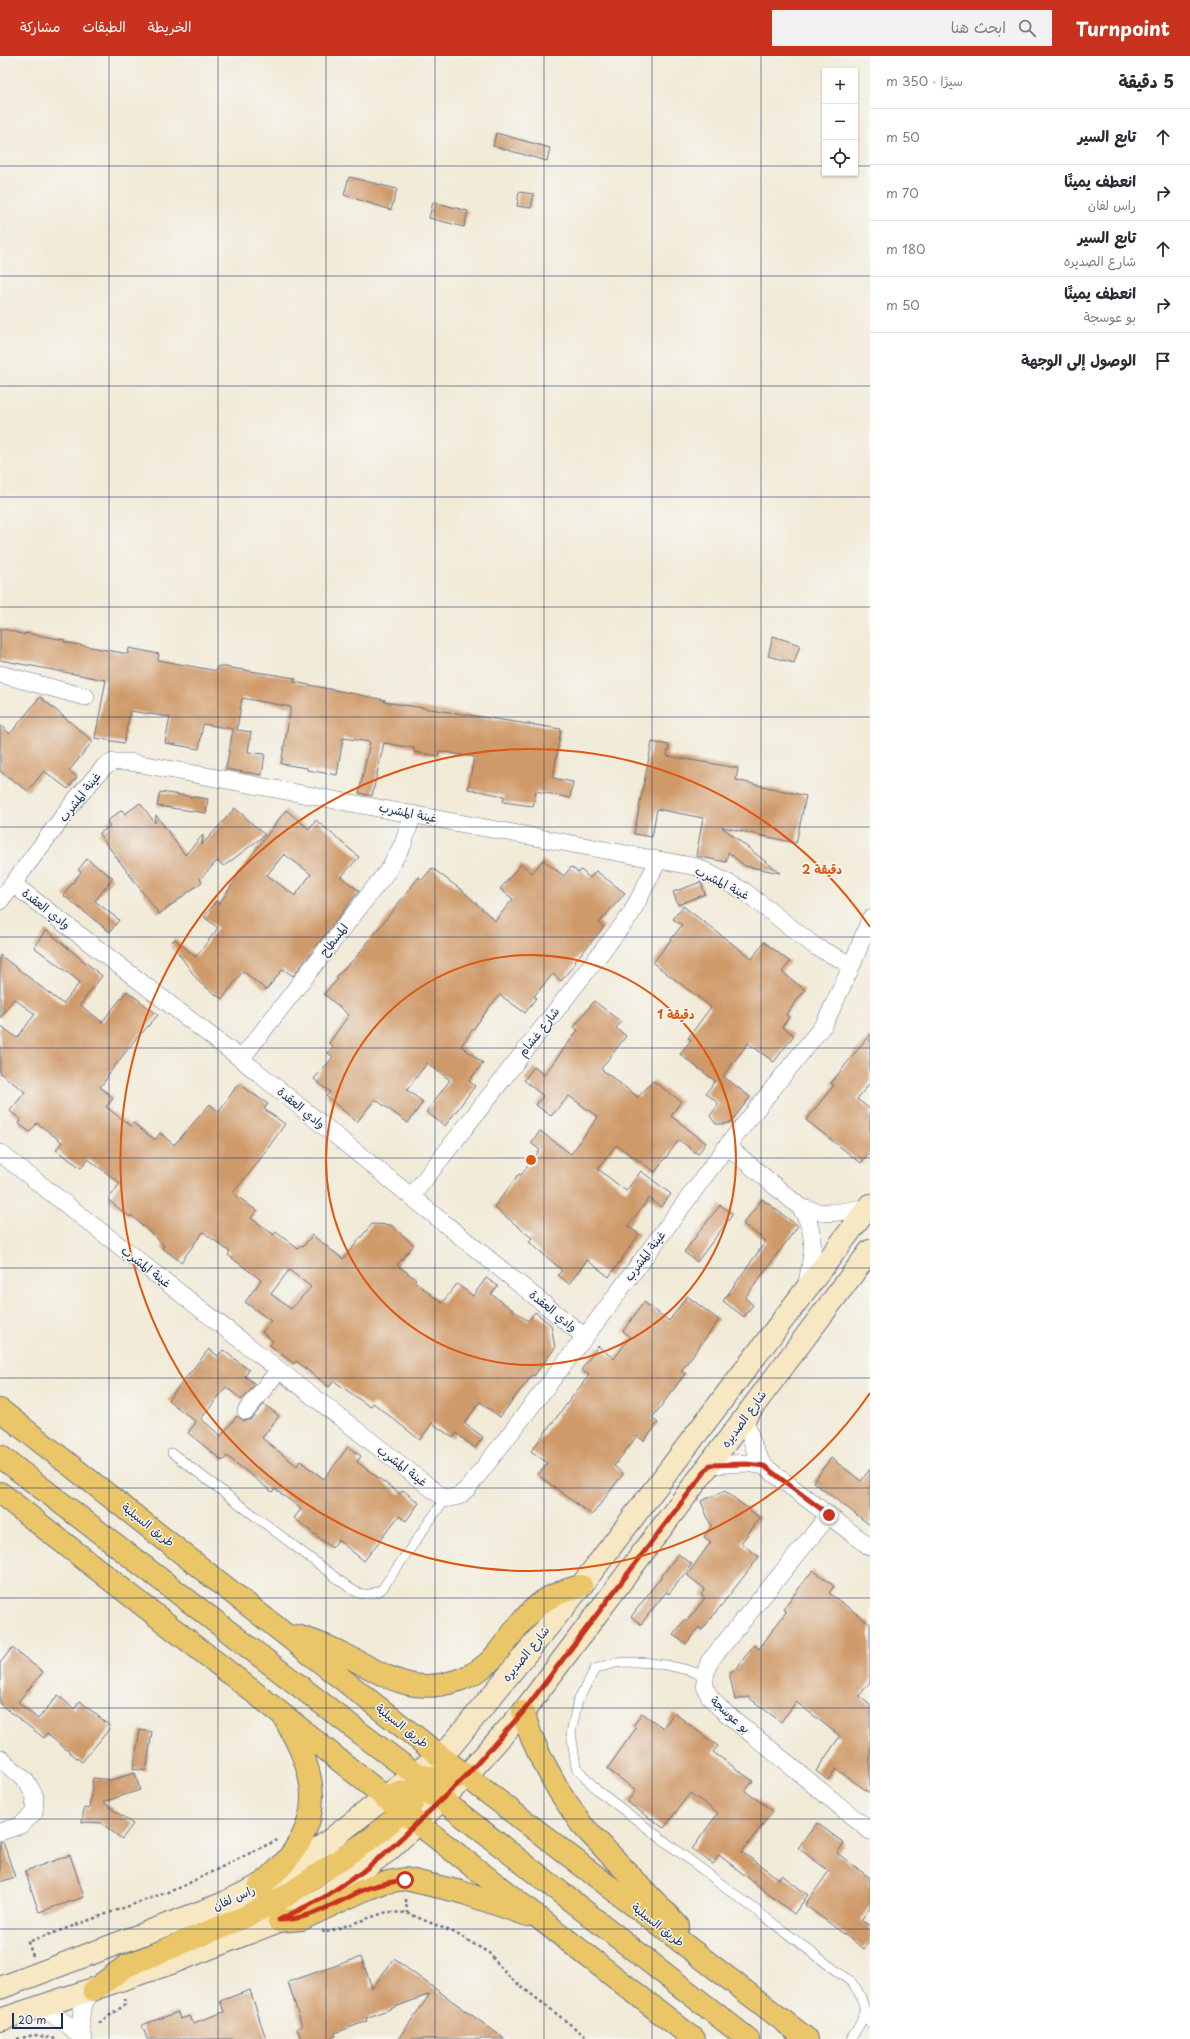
<!DOCTYPE html>
<html lang="ar">
<meta charset="utf-8">
<style>
:root{--surface:#fff;--page:#f2f2f3;--text:#2b2b33;--muted:#7c7c81;--line:#e1e1e2;--accent:#c8321e}
body{margin:0;font-family:"Playpen Sans","Playpen Sans Arabic",sans-serif;background:var(--page);color:var(--text);direction:rtl}
.controls{position:absolute;right:12px;top:12px;display:grid;overflow:hidden;border-radius:0px;box-shadow:0 1px 3px #0004}
.controls button{width:36px;height:36px;display:grid;place-items:center;padding:0;border:0;border-bottom:1px solid var(--line);background:var(--surface);color:var(--text);font:20px sans-serif}
.scale{position:absolute;left:12px;bottom:10px;width:51px;box-sizing:border-box;padding-left:4px;border:2px solid #1b2f5e;border-top:0;font-size:11px;line-height:14px;white-space:nowrap;color:#1b2f5e;-webkit-text-stroke:3px #f6f6f2;paint-order:stroke}
.stop{position:absolute;width:12px;height:12px;margin:-9px;border:3px solid #c8321e;border-radius:50%;background:#fff}
.stop.end{background:#c8321e;border-color:#fff;box-shadow:0 1px 4px #0008}
.list{margin:0;padding:0;list-style:none}
h2{display:flex;justify-content:space-between;align-items:center;height:52px;margin:0;padding:0 16px;font-size:17px}
h2 small{font-size:13px;font-weight:400;color:var(--muted)}
.list li{display:grid;grid-template-columns:26px 1fr auto;gap:12px;align-items:center;box-sizing:border-box;height:56px;padding:0 16px;border-top:1px solid var(--line)}
.list b{display:block;font-size:15px;white-space:nowrap}
.list p{margin:0;font-size:13px;white-space:nowrap;color:var(--muted)}
.list em{font-size:13px;font-style:normal;color:var(--muted)}
.icon{flex:none;width:22px;height:22px;fill:none;stroke:currentColor;stroke-width:2;stroke-linecap:round;stroke-linejoin:round}
.map{position:relative;flex:none;width:870px;height:1983px;overflow:hidden;direction:ltr}
header{display:flex;align-items:center;gap:24px;box-sizing:border-box;height:56px;padding:0 20px;background:var(--accent);color:#fff}
header strong{font-size:19px}
nav{display:flex;gap:22px;margin-inline-start:auto;font-size:14px}
.search{width:280px;height:36px;background:var(--page);display:flex;align-items:center;gap:10px;box-sizing:border-box;padding:0 14px;border-radius:0px;color:var(--muted);font-size:15px}
main{display:flex}
aside{flex:1;background:var(--surface)}
.map>svg:first-child{display:block}
</style>
<header>
<strong>Turnpoint</strong>
<div class="search"><svg class="icon" aria-label="search" viewBox="0 0 24 24"><circle cx="10" cy="10" r="6"/><path d="M15 15l6 6"/></svg>ابحث هنا</div>
<nav><a>الخريطة</a><a>الطبقات</a><a>مشاركة</a></nav>
</header>
<main>
<aside>
<h2>5 دقيقة<small>سيرًا · 350 m</small></h2>
<ul class="list">
<li><svg class="icon" aria-label="ahead" viewBox="0 0 24 24"><path d="M12 20V5M6 11l6-6 6 6"/></svg><div><b>تابع السير</b></div><em>50 m</em></li>
<li><svg class="icon" aria-label="right" viewBox="0 0 24 24"><path d="M7 20v-9h11M14 6l5 5-5 5"/></svg><div><b>انعطف يمينًا</b><p>راس لفان</p></div><em>70 m</em></li>
<li><svg class="icon" aria-label="ahead" viewBox="0 0 24 24"><path d="M12 20V5M6 11l6-6 6 6"/></svg><div><b>تابع السير</b><p>شارع الصديره</p></div><em>180 m</em></li>
<li><svg class="icon" aria-label="right" viewBox="0 0 24 24"><path d="M7 20v-9h11M14 6l5 5-5 5"/></svg><div><b>انعطف يمينًا</b><p>بو عوسجة</p></div><em>50 m</em></li>
<li><svg class="icon" aria-label="arrive" viewBox="0 0 24 24"><path d="M6 21V4h12l-3 4 3 4H6"/></svg><div><b>الوصول إلى الوجهة</b></div></li>
</ul>
</aside>
<div class="map">
<svg width="870" height="1983" viewBox="0 0 870 1983">
<rect width="100%" height="100%" fill="#f6f6f2"/>
<filter id="ink" filterUnits="userSpaceOnUse"><feTurbulence type="fractalNoise" baseFrequency=".025" numOctaves="2"/><feDisplacementMap in="SourceGraphic" scale="8" xChannelSelector="R" yChannelSelector="G"/><feConvolveMatrix kernelMatrix="1 2 1 2 8 2 1 2 1" color-interpolation-filters="sRGB"/></filter>
<filter id="wash" filterUnits="userSpaceOnUse"><feTurbulence type="fractalNoise" baseFrequency=".012" numOctaves="4" result="noise"/><feDisplacementMap in="SourceGraphic" scale="16" xChannelSelector="R" yChannelSelector="G"/><feGaussianBlur stdDeviation="0.9" result="paint"/><feColorMatrix in="noise" values="0 0 0 0 0 0 0 0 0 0 0 0 0 0 0 0 0 1.4 0 .05"/><feComposite in="paint" operator="in"/></filter>
<g filter="url(#wash)">
<rect width="100%" height="100%" fill="#f1ead7"/>
<g id="blocks">
<path fill="#cf9a69" fill-rule="evenodd" d="M 496,77 L 550,92 L 547,105 L 493,90 Z
M 349,121 L 397,133 L 391,154 L 344,139 Z
M 519,136 L 534,138 L 531,152 L 517,150 Z
M 433,146 L 468,155 L 464,171 L 429,162 Z
M 0,572 L 25,579 L 25,577 L 65,584 L 64,586 L 128,598 L 129,592 L 159,598 L 158,604 L 217,615 L 218,610 L 295,622 L 294,626 L 385,644 L 384,646 L 561,673 L 553,722 L 573,726 L 570,742 L 536,735 L 533,750 L 503,746 L 504,740 L 468,733 L 474,701 L 439,695 L 438,700 L 414,696 L 414,692 L 384,687 L 372,740 L 359,737 L 370,686 L 343,682 L 337,719 L 307,714 L 307,712 L 281,708 L 291,651 L 242,642 L 237,674 L 251,676 L 248,696 L 265,698 L 262,719 L 226,713 L 233,673 L 203,668 L 199,693 L 165,687 L 170,661 L 130,655 L 124,687 L 95,682 L 106,624 L 0,604 Z
M 773,580 L 800,589 L 794,607 L 768,600 Z
M 40,641 L 93,685 L 69,715 L 77,721 L 68,733 L 44,715 L 28,735 L 0,715 L 0,669 L 10,678 Z
M 652,686 L 669,689 L 667,700 L 738,712 L 736,724 L 806,740 L 796,787 L 722,771 L 780,817 L 745,810 L 728,796 L 726,806 L 696,800 L 703,762 L 657,753 L 652,781 L 634,778 Z
M 160,736 L 208,743 L 206,757 L 157,750 Z
M 140,747 L 155,767 L 156,759 L 185,799 L 203,779 L 202,789 L 235,752 L 265,779 L 224,810 L 217,805 L 200,823 L 202,826 L 159,858 L 99,778 L 110,770 L 107,765 L 122,754 L 125,758 Z
M 286,754 L 309,773 L 316,764 L 359,801 L 341,821 L 359,835 L 293,920 L 283,913 L 266,934 L 243,915 L 222,943 L 199,926 L 171,887 L 175,883 L 196,901 L 218,872 L 204,861 L 216,845 L 219,848 L 238,820 L 237,819 ZM 284,798 L 311,818 L 295,840 L 267,819 Z
M 87,803 L 113,822 L 95,845 L 119,864 L 110,876 L 63,839 L 81,816 L 78,814 Z
M 543,804 L 564,820 L 571,811 L 579,817 L 581,814 L 590,822 L 596,815 L 625,837 L 599,867 L 604,871 L 575,905 L 576,906 L 561,925 L 553,918 L 534,940 L 536,942 L 525,957 L 500,939 L 491,949 L 461,990 L 483,1007 L 469,1025 L 475,1030 L 445,1070 L 426,1056 L 450,1024 L 427,1007 L 407,1034 L 423,1046 L 408,1067 L 375,1043 L 357,1066 L 326,1040 L 330,1036 L 314,1023 L 333,1001 L 328,997 L 333,990 L 329,987 L 349,959 L 324,938 L 338,923 L 336,921 L 357,900 L 419,821 L 422,824 L 432,812 L 464,836 L 495,865 L 513,843 L 500,833 L 521,808 L 532,817 Z
M 701,826 L 705,838 L 678,849 L 673,836 Z
M 683,850 L 752,903 L 764,886 L 790,906 L 782,916 L 805,934 L 786,959 L 789,961 L 782,971 L 794,979 L 774,1006 L 748,987 L 723,1020 L 750,1041 L 731,1066 L 725,1068 L 716,1068 L 710,1060 L 719,1048 L 706,1037 L 715,1025 L 680,998 L 691,984 L 688,982 L 711,951 L 653,907 L 682,869 L 673,863 Z
M 46,874 L 102,920 L 80,949 L 102,966 L 127,935 L 158,959 L 142,977 L 141,976 L 107,1020 L 108,1021 L 100,1031 L 113,1042 L 106,1051 L 131,1070 L 133,1067 L 155,1084 L 160,1077 L 174,1089 L 210,1048 L 219,1056 L 238,1028 L 268,1048 L 264,1053 L 285,1068 L 256,1109 L 233,1137 L 257,1155 L 251,1162 L 274,1179 L 276,1176 L 298,1193 L 301,1190 L 303,1191 L 312,1179 L 343,1203 L 372,1168 L 391,1169 L 414,1189 L 397,1209 L 416,1223 L 414,1225 L 442,1247 L 457,1228 L 473,1240 L 486,1222 L 498,1230 L 491,1238 L 528,1265 L 535,1256 L 551,1269 L 555,1292 L 534,1320 L 532,1319 L 500,1361 L 480,1346 L 464,1367 L 483,1381 L 475,1392 L 456,1377 L 453,1382 L 432,1367 L 420,1384 L 373,1347 L 370,1351 L 334,1325 L 329,1331 L 296,1305 L 294,1308 L 270,1289 L 273,1285 L 262,1276 L 271,1265 L 245,1246 L 261,1224 L 228,1199 L 230,1196 L 203,1176 L 181,1206 L 162,1192 L 164,1189 L 131,1159 L 130,1161 L 108,1144 L 120,1127 L 88,1103 L 81,1112 L 56,1094 L 62,1086 L 37,1067 L 30,1076 L 19,1068 L 21,1064 L 10,1055 L 25,1036 L 0,1017 L 0,969 L 17,982 L 35,958 L 14,943 L 0,962 L 0,899 L 63,948 L 80,926 L 34,891 ZM 289,1214 L 311,1231 L 291,1253 L 271,1238 Z
M 594,945 L 621,966 L 616,972 L 626,980 L 601,1013 L 638,1041 L 653,1025 L 681,1045 L 671,1060 L 706,1087 L 698,1098 L 679,1084 L 655,1116 L 616,1089 L 598,1113 L 626,1135 L 641,1115 L 671,1138 L 661,1151 L 649,1142 L 628,1170 L 639,1178 L 609,1221 L 587,1204 L 569,1228 L 558,1219 L 562,1214 L 529,1186 L 532,1182 L 494,1151 L 519,1118 L 521,1119 L 540,1094 L 531,1087 L 540,1075 L 571,1098 L 598,1061 L 569,1040 L 551,1060 L 536,1049 L 543,1040 L 524,1024 L 534,1011 L 544,1019 L 578,974 L 574,971 Z
M 870,978 L 870,1027 L 857,1043 L 870,1053 L 870,1096 L 861,1107 L 806,1064 L 834,1029 L 831,1027 Z
M 762,1143 L 798,1170 L 745,1242 L 753,1249 L 744,1261 L 723,1245 L 766,1185 L 743,1168 Z
M 720,1149 L 733,1158 L 697,1206 L 684,1196 Z
M 687,1240 L 719,1264 L 681,1315 L 685,1318 L 652,1362 L 658,1367 L 644,1385 L 637,1380 L 614,1410 L 623,1418 L 592,1459 L 538,1419 L 547,1407 L 531,1395 L 589,1319 L 581,1314 L 598,1290 L 614,1303 L 630,1281 L 623,1275 L 644,1246 L 669,1265 Z
M 209,1293 L 218,1300 L 223,1294 L 249,1314 L 245,1320 L 255,1328 L 242,1344 L 226,1331 L 201,1363 L 221,1380 L 237,1360 L 244,1365 L 250,1364 L 264,1348 L 279,1360 L 262,1382 L 297,1410 L 300,1405 L 324,1423 L 348,1391 L 361,1400 L 357,1406 L 400,1438 L 403,1434 L 419,1447 L 406,1465 L 399,1460 L 364,1505 L 338,1484 L 332,1492 L 294,1462 L 301,1453 L 275,1433 L 272,1436 L 227,1400 L 223,1405 L 188,1377 L 196,1366 L 168,1344 Z
M 831,1402 L 861,1425 L 870,1413 L 870,1469 L 813,1426 Z
M 725,1435 L 760,1462 L 741,1487 L 759,1501 L 702,1574 L 699,1571 L 686,1588 L 673,1579 L 685,1563 L 687,1565 L 705,1542 L 701,1539 L 705,1533 L 687,1519 L 711,1486 L 704,1481 L 711,1470 L 701,1445 Z
M 678,1498 L 692,1508 L 669,1538 L 666,1536 L 641,1568 L 631,1561 Z
M 813,1514 L 834,1530 L 829,1537 L 870,1568 L 870,1626 L 859,1640 L 870,1649 L 870,1737 L 836,1713 L 828,1724 L 816,1715 L 840,1680 L 796,1646 L 781,1666 L 748,1641 L 735,1644 L 729,1616 L 735,1614 L 754,1589 L 759,1593 L 786,1556 L 783,1553 Z
M 12,1592 L 43,1616 L 18,1646 L 38,1663 L 58,1639 L 74,1653 L 80,1645 L 111,1671 L 82,1706 L 47,1678 L 44,1682 L 0,1648 L 0,1607 Z
M 642,1657 L 663,1672 L 674,1657 L 718,1690 L 713,1696 L 753,1725 L 745,1735 L 773,1755 L 742,1796 L 779,1823 L 782,1819 L 808,1839 L 794,1858 L 719,1799 L 713,1808 L 692,1793 L 718,1757 L 690,1737 L 664,1772 L 627,1746 L 636,1734 L 607,1713 L 636,1672 L 633,1670 Z
M 140,1674 L 152,1676 L 146,1715 L 133,1713 Z
M 135,1717 L 140,1734 L 103,1746 L 133,1768 L 122,1783 L 101,1767 L 82,1766 L 84,1752 L 89,1753 L 93,1722 L 111,1724 Z
M 817,1767 L 844,1787 L 837,1797 L 870,1822 L 870,1851 L 861,1864 L 870,1870 L 870,1885 L 864,1893 L 805,1849 L 829,1815 L 798,1792 Z
M 0,1786 L 3,1786 L 15,1821 L 0,1826 Z
M 70,1799 L 84,1841 L 39,1856 L 25,1815 Z
M 361,1901 L 372,1932 L 394,1903 L 505,1983 L 398,1983 L 430,1938 L 366,1962 L 367,1965 L 335,1977 L 336,1980 L 329,1983 L 301,1983 L 297,1972 L 302,1970 L 288,1926 Z
M 250,1934 L 266,1983 L 147,1983 L 142,1969 L 178,1956 L 180,1963 L 190,1960 L 193,1967 L 224,1956 L 220,1945 Z"/>
</g>
</g>
<g filter="url(#ink)">
<use href="#blocks" fill-opacity="0" stroke="#667088" stroke-width="1"/>
<g fill="none" stroke-linecap="round" stroke-linejoin="round">
<g stroke="#667088" stroke-width="10">
<path id="lane" d="M 172,1397 L 351,1533 C 362,1540 371,1540 382,1533 L 445,1443
M 704,1619 C 677,1610 646,1603 616,1607 C 609,1608 602,1611 595,1613 L 578,1644 L 571,1677 L 576,1711 L 597,1734 L 851,1926 C 863,1938 863,1952 870,1967
M 851,1983 L 861,1966 L 864,1954"/>
</g>
<g stroke="#667088" stroke-width="18">
<path id="street" d="M 0,618 L 86,641
M 13,828 L 241,1003 L 585,1281
M 0,845 L 76,743 L 104,711 L 113,706 L 130,706 L 697,811 L 744,835 L 816,891 L 852,909
M 241,1003 L 389,813 L 403,788 L 413,758
M 727,1090 L 800,1151 C 819,1177 812,1202 806,1232
M 0,1097 L 445,1443 L 459,1440 L 468,1432 L 585,1281 L 727,1090 L 825,967 L 852,909 L 870,863
M 411,1141 L 631,858 L 658,805
M 800,1151 C 828,1161 840,1156 869,1151
M 246,1355 L 279,1314
M 744,1361 L 756,1397 L 764,1410 L 870,1491
M 710,1409 L 747,1407 L 764,1410
M 829,1459 L 709,1606 C 701,1628 704,1637 721,1653 L 870,1775
M 0,1702 L 27,1726 L 35,1741 L 34,1757 L 21,1769 L 0,1776
M 30,1955 C 53,1955 67,1966 82,1983
M 84,1983 C 78,1964 80,1948 94,1934"/>
</g>
<g stroke="#667088" stroke-width="24">
<path id="secondary" d="M 0,1932 L 222,1848 L 273,1823 L 312,1798 L 451,1690 L 581,1530 L 870,1149
M 0,1964 L 171,1907 L 279,1865 L 323,1842 L 389,1794 L 466,1720 L 523,1656 L 870,1195"/>
</g>
<g stroke="#667088" stroke-width="24">
<path id="primary" d="M 0,1354 L 440,1700 L 807,1983
M 0,1400 L 376,1689 C 412,1715 418,1728 466,1720
M 0,1437 L 283,1659 L 416,1766 L 694,1983
M 297,1580 C 314,1585 330,1591 345,1599 C 368,1610 389,1625 414,1629 C 442,1633 476,1622 494,1601 C 509,1584 520,1564 537,1550 C 550,1539 565,1534 581,1530
M 523,1656 L 531,1680 L 540,1700 L 559,1735 L 582,1769 L 678,1870
M 385,1742 C 406,1733 421,1732 441,1743 L 748,1983
M 259,1831 C 292,1804 320,1769 310,1723 C 306,1702 295,1682 285,1663
M 279,1865 L 302,1863 L 364,1834 L 382,1827 L 405,1823 L 461,1836 L 528,1859
M 94,1934 L 126,1910 L 245,1861 L 286,1840 L 373,1781 L 413,1746"/>
</g>
<path stroke="#667088" stroke-width="2.5" stroke-dasharray="3 3" stroke-linecap="butt" d="M 406,1843 L 407,1857
M 323,1874 L 324,1877 L 387,1856 L 407,1857 L 455,1877 L 489,1897 L 509,1921 L 589,1983
M 33,1900 L 28,1886 L 179,1832 L 277,1784
M 99,1967 L 126,1948 L 125,1943
M 17,1983 L 34,1979 L 57,1983"/>
<use href="#lane" stroke="#fff" stroke-width="9"/>
<use href="#street" stroke="#fff" stroke-width="17"/>
<use href="#secondary" stroke="#f7e8c3" stroke-width="22"/>
<use href="#primary" stroke="#eac669" stroke-width="22"/>
</g>
</g>
<g fill="none" stroke-linecap="round" stroke-linejoin="round" filter="url(#ink)">
<path stroke="#c8321e" stroke-width="5" d="M 405,1824 C 391,1826 377,1828 363,1834 C 335,1847 310,1864 279,1864 L 323,1842 L 362,1816 L 389,1794 L 466,1720 L 523,1656 L 710,1409 L 747,1408 L 764,1410 L 829,1459"/>
</g>
<path fill="none" stroke="#1b2f5e" stroke-width="1" stroke-opacity="0.55" d="M 109,0 L 109,1983M 218,0 L 218,1983M 326,0 L 326,1983M 435,0 L 435,1983M 544,0 L 544,1983M 652,0 L 652,1983M 761,0 L 761,1983M 0,110 L 825,110M 855,110 L 870,110M 0,220 L 870,220M 0,330 L 870,330M 0,441 L 870,441M 0,551 L 870,551M 0,661 L 870,661M 0,771 L 870,771M 0,881 L 870,881M 0,992 L 870,992M 0,1102 L 870,1102M 0,1212 L 870,1212M 0,1322 L 870,1322M 0,1432 L 870,1432M 0,1542 L 870,1542M 0,1652 L 870,1652M 0,1763 L 870,1763M 0,1873 L 870,1873"/>
<g fill="none" stroke="#de5710" stroke-width="2">
<circle cx="531" cy="1104" r="205"/>
<path d="M870 1337A411 411 0 1 1 870 871"/>
</g>
<g text-anchor="middle" stroke-width="3" stroke-linejoin="round" paint-order="stroke">
<g font-size="12" fill="#1b2f5e" stroke="#f6f6f2">
<text transform="translate(80 741) rotate(-52)" y="4">غينة المشرب</text>
<text transform="translate(408 757) rotate(11)" y="4">غينة المشرب</text>
<text transform="translate(722 827) rotate(27)" y="4">غينة المشرب</text>
<text transform="translate(46 853) rotate(38)" y="4">وادي العقدة</text>
<text transform="translate(334 884) rotate(-52)" y="4">المسطاح</text>
<text transform="translate(539 976) rotate(-52)" y="4">شارع غشام</text>
<text transform="translate(301 1052) rotate(39)" y="4">وادي العقدة</text>
<text transform="translate(645 1200) rotate(-53)" y="4">غينة المشرب</text>
<text transform="translate(146 1211) rotate(38)" y="4">غينة المشرب</text>
<text transform="translate(553 1255) rotate(39)" y="4">وادي العقدة</text>
<text transform="translate(744 1363) rotate(-54)" y="4">شارع الصديره</text>
<text transform="translate(402 1410) rotate(37)" y="4">غينة المشرب</text>
<text transform="translate(148 1469) rotate(38)" y="4">طريق السيلية</text>
<text transform="translate(526 1598) rotate(-51)" y="4">شارع الصديره</text>
<text transform="translate(730 1659) rotate(42)" y="4">بو عوسجة</text>
<text transform="translate(402 1670) rotate(38)" y="4">طريق السيلية</text>
<text transform="translate(234 1842) rotate(-24)" y="4">راس لفان</text>
<text transform="translate(658 1869) rotate(38)" y="4">طريق السيلية</text>
</g>
</g>
<circle cx="531" cy="1104" r="6" fill="#de5710" stroke="#f6f6f2" stroke-width="2"/>
<g font-size="12" text-anchor="middle" font-weight="bold" fill="#de5710" stroke="#f6f6f2" stroke-width="3" stroke-linejoin="round" paint-order="stroke">
<text x="822" y="818">2 دقيقة</text>
<text x="676" y="963">1 دقيقة</text>
</g>
</svg>
<div class="controls">
<button>+</button>
<button>−</button>
<button><svg class="icon" aria-label="locate" viewBox="0 0 24 24"><circle cx="12" cy="12" r="6"/><path d="M12 2v4M12 18v4M2 12h4M18 12h4"/></svg></button>
</div>
<div class="scale">20 m</div>
<div class="stop" style="left:405px;top:1824px"></div>
<div class="stop end" style="left:829px;top:1459px"></div>
</div>
</main>
